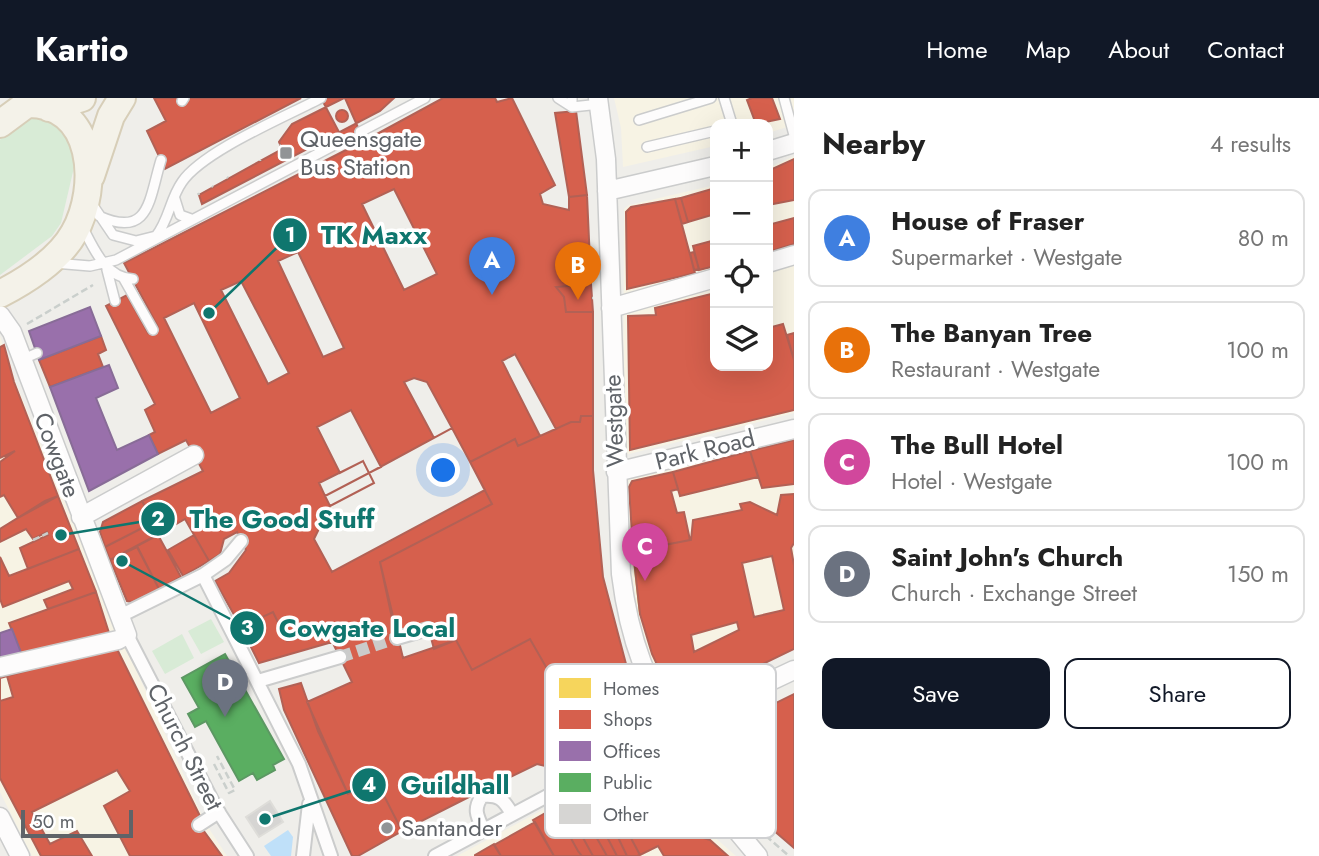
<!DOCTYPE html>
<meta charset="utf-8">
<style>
:root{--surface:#fff;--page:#f6f6f6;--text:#222;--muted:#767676;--line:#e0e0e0;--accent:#111827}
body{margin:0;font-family:Jost,sans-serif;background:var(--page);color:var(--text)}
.controls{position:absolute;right:21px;top:21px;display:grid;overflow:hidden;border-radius:14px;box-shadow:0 7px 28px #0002}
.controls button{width:63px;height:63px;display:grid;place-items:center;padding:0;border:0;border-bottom:2px solid var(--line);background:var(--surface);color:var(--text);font:35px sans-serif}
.scale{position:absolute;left:21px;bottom:18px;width:112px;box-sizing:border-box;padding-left:7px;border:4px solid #5f6368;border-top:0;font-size:19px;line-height:24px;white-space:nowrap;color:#5f6368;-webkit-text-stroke:5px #fff;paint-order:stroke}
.you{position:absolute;left:444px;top:373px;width:24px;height:24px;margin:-18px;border:5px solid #fff;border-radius:50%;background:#1a73e8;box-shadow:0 0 0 10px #1a73e833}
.badge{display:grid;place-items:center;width:46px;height:46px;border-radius:50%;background:var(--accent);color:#fff;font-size:23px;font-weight:700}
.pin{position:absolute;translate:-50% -58px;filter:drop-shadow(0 2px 4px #0008)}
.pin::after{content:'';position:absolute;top:37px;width:24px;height:21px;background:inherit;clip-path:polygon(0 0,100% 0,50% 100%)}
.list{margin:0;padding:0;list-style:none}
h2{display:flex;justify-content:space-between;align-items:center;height:91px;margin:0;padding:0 28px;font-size:30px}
h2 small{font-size:23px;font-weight:400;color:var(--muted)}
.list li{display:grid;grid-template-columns:46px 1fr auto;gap:21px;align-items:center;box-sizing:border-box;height:98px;margin:0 14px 14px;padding:0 14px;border:2px solid var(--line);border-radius:14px}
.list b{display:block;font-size:26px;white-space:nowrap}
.list p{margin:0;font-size:23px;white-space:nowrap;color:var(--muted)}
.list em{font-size:23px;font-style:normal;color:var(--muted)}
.actions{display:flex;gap:14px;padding:21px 28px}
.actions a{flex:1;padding:16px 0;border:2px solid var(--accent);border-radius:14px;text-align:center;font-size:24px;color:var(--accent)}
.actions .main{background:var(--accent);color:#fff}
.icon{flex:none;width:38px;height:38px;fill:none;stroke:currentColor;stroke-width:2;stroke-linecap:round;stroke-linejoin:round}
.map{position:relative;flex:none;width:794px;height:758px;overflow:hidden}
header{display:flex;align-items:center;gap:42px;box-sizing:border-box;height:98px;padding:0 35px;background:var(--accent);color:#fff}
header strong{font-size:33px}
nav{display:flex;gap:38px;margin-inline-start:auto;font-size:24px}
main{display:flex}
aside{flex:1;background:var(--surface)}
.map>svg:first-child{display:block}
</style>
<header>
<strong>Kartio</strong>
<nav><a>Home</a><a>Map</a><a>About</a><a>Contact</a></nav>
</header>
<main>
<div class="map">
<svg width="794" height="758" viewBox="0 0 794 758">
<rect width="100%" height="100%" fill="#efeeea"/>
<path fill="#f7f3e4" d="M 614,0 L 794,0 L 794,27 L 768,35 L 768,26 L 715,26 L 715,48 L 623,69 L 621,30 Z
M 794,58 L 794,315 L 629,356 L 623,353 L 624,111 L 629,107 L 715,87 L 715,268 L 768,268 L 768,70 Z
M 0,238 L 15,283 L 113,521 L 206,726 L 227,758 L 32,758 L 0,694 Z
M 794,341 L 794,550 L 680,605 L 669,603 L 647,556 L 634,508 L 623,385 L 629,381 Z
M 657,650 L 711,736 L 736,758 L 457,758 Z"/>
<path fill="#d8ebd6" d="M 36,16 L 66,33 L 76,61 L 61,125 L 52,138 L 0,177 L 0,42 L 6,33 Z
M 211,521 L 224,544 L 201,556 L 188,533 Z
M 182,536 L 194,560 L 165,576 L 152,553 Z"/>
<path fill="#bfe0f9" d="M 288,732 L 293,739 L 291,758 L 271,758 L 264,748 Z"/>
<path fill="#f6d55c" stroke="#c9b360" stroke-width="2" d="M 650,451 L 658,513 L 640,516 L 633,453 Z"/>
<path fill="#d6604d" stroke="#b26155" stroke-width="2" fill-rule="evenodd" d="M 154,0 L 301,0 L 165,71 L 147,33 L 166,23 Z
M 321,0 L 345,0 L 364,43 L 443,0 L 495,0 L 497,4 L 512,0 L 555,87 L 540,96 L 543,106 L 569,112 L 569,99 L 587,97 L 591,186 L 556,189 L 564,199 L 566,214 L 593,214 L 593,318 L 581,318 L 580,324 L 571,324 L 518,348 L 515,341 L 470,364 L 492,406 L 380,464 L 403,560 L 456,542 L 472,572 L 530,541 L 565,602 L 554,604 L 578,651 L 545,668 L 537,666 L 488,690 L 486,686 L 469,694 L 471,698 L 402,733 L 376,682 L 348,696 L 307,604 L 352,584 L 326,531 L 287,543 L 273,514 L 241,529 L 215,483 L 229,475 L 246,452 L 237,434 L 224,441 L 220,456 L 209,463 L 185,421 L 159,436 L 142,403 L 203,373 L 186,342 L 158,356 L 149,337 L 155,334 L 145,312 L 155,306 L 106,208 L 127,197 L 148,235 L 158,229 L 124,165 L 348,51 Z
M 344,0 L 394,0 L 380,13 L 202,106 L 199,97 L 282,51 L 279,44 L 292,26 Z
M 752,0 L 772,0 L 780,21 L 756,26 L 747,2 Z
M336 18a6 6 0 1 1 12 0a6 6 0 1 1-12 0Z
M 576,13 L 587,97 L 569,99 L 555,15 Z
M 794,61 L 794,102 L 768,107 L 768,73 Z
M 715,90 L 715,116 L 688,124 L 681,100 Z
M 394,91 L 437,176 L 404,192 L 362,106 Z
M 681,100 L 688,124 L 682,126 L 675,101 Z
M 675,101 L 695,175 L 627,191 L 626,114 L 631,109 Z
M 794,120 L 794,146 L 768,154 L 768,127 Z
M 715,142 L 715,168 L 699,172 L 693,148 Z
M 298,154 L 344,250 L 323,259 L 278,163 Z
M 694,154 L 699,171 L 694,172 L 690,155 Z
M 241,183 L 289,275 L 268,286 L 221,192 Z
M 591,186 L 593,214 L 566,214 L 564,199 L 556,189 Z
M 715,195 L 715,268 L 768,268 L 768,230 L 783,226 L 794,262 L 794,312 L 630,352 L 628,218 L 656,217 L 655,210 Z
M 194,205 L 240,300 L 211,315 L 164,220 Z
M 794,235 L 794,262 L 787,237 Z
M 101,238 L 106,252 L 98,256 L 103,269 L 50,289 L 39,262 Z
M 4,247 L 14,284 L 58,398 L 18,420 L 4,397 L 0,399 L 0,364 L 15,353 L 0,360 L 0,249 Z
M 515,256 L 556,331 L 540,338 L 502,263 Z
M 414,280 L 427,284 L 452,330 L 434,340 L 404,284 Z
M 351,312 L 381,369 L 369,375 L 363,363 L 340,375 L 317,329 Z
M 581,318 L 593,318 L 593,372 L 603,479 L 630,581 L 565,602 L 530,541 L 472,572 L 456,542 L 434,551 L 427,525 L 395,534 L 380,464 L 492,406 L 470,364 L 515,341 L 518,348 L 571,324 L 580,324 Z
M 452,330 L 485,392 L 332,474 L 314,441 L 330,408 L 374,385 L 369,375 Z
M 794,342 L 794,386 L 762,390 L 750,353 Z
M 750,353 L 758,379 L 680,398 L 673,374 Z
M 363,363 L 369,375 L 325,398 L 319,385 Z
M 673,374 L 678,391 L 671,393 L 677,415 L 684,414 L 690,442 L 633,453 L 629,389 L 632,383 Z
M 369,375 L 374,385 L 330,408 L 325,398 Z
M 794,396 L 794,445 L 791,450 L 794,467 L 794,551 L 681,605 L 674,603 L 652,556 L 640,516 L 633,453 L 691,442 L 693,422 L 742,412 L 740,406 L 750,404 L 777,417 L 781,397 ZM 772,458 L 784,512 L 754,519 L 742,465 ZM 737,524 L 739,532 L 694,554 L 691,537 Z
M 58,398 L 79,451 L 28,471 L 20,450 L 48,437 L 47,434 L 33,441 L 26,431 L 0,444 L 0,431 L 45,403 Z
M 142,403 L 154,424 L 105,449 L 100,434 L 103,424 Z
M 154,424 L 159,436 L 110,462 L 105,449 Z
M 158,437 L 181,479 L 159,491 L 137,448 Z
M 194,437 L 209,463 L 183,478 L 168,452 Z
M 137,449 L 159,491 L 132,504 L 127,503 L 110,462 Z
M 79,451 L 96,494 L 48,511 L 44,502 L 73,491 L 69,483 L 3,509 L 0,501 L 0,459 L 9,478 Z
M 96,494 L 110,538 L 23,560 L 9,525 Z
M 273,514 L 287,543 L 326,531 L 332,544 L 259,565 L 241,529 Z
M 116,549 L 199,716 L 202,722 L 198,725 L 222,758 L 130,758 L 104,708 L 130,693 L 117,672 L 32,714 L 50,746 L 77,733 L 92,758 L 41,758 L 0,680 L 0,580 Z
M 7,578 L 13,599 L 0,603 L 0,580 Z
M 301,585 L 318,633 L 348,696 L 376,682 L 402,733 L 358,758 L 352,758 L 284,612 L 279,591 Z
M 794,596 L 794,750 L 750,712 L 725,682 L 709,649 L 713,636 Z
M 663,656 L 667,658 L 699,719 L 695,730 L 700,739 L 710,742 L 728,758 L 664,758 L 658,748 L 640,757 L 624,727 L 657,708 L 650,696 L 635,704 L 637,708 L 627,713 L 611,681 Z
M 611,681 L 630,719 L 624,727 L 640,757 L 637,758 L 627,758 L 594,690 Z
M 594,690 L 627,758 L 617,758 L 584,695 Z
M 584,695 L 617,758 L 607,758 L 574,700 Z
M 574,700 L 607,758 L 593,758 L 582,738 L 579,739 L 561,707 Z
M 561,707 L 579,739 L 582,738 L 593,758 L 582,758 L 578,753 L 554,710 Z
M 554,710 L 578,753 L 582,758 L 554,758 L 533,722 Z
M 535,724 L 554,758 L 501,758 L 494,747 Z
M 494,746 L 501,758 L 475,758 L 475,757 Z"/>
<path fill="#9970ab" stroke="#886c97" stroke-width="2" d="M 90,209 L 101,238 L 39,262 L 29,233 Z
M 109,267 L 118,290 L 96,300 L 117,352 L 149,337 L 158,356 L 89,393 L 50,289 Z
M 12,531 L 23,560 L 0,564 L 0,535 Z"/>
<path fill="#5aae61" stroke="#5c9863" stroke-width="2" d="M 225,556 L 284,661 L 273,667 L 275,672 L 257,682 L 253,675 L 239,683 L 206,623 L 195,629 L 188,616 L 199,610 L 182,580 Z"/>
<path fill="#d6d5d3" stroke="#deddd9" stroke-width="2" d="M 270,703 L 283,724 L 259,739 L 246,719 Z"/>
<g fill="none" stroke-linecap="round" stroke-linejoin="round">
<path stroke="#cbcbca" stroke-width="12" stroke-dasharray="12 6" stroke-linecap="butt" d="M 340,559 L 397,540"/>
<g stroke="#cbcccc" stroke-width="12">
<path id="service" d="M 558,0 L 572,9 L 572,0
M 724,0 L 732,26
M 784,0 L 794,37
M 182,3 L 184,0
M 572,9 L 600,6
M 639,22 L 711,0
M 360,34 L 425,0
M 647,49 L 715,33
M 175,101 L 180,117 L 191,121
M 92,106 L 113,137 L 136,143 L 156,138 C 169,122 170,101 182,84 C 203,53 285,19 321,0
M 99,118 C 150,141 149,101 161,62
M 82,128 C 93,149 105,180 133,181
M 54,165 L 90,168 L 116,162 L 344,42
M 107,172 L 115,203
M 124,181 L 153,232
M 21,262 L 37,255"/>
</g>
<g stroke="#cbcccc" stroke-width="16">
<path id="pedestrian" d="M 203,477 L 299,666 L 331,758
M 120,518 L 203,477 L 226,461 L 241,443
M 127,537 L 216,710 L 247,758
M 397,540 L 428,531
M 258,583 L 340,559
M 478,690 L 482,698 C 499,696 504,702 512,716
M 482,698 C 473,711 477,718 483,731
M 199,727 L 219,714
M 303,758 L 309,706
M 435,758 L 654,641 L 680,633"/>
</g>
<g stroke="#cbcccc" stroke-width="21">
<path id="minor" d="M 598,0 L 606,61 L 621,476 C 628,532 644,588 680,633
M 768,53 L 794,45
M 607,93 L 715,68
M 768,165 L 794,157
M 611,210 L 715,180
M 0,217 L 12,234 L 127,537 L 118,542 L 0,569
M 616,374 L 794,331
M 81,419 L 194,357
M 680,633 L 679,642 L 708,698 L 758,758
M 680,633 L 694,619 L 794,572
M 0,719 L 20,758"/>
</g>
<g stroke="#d7ceb8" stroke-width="30">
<path id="primary" d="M 49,10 L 82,0
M 0,26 L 27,6 C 95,5 100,89 74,135 C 59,162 27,182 0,196
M 91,78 L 111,18 L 122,0"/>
</g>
<path stroke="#cacfcc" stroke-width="2.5" stroke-dasharray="7 3.5" stroke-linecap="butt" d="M 280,48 L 281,47
M 260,62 L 260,63
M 227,79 L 228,80
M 212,88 L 213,89
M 198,95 L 199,97
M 592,200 L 593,200
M 27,226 L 93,187
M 33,442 L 48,435
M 214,666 L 229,695 L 235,692 L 217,658
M 758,731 L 789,758"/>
<use href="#service" stroke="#fdfcfc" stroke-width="9"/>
<use href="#pedestrian" stroke="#fdfcfc" stroke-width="12"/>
<use href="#minor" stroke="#fdfcfc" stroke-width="18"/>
<use href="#primary" stroke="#f4f2e9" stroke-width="26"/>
</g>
<g fill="#919496" stroke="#fff" stroke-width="2.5">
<rect x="279" y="48" width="14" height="14" rx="3.5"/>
<circle cx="387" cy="730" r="7"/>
</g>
<g text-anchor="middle" stroke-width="7" stroke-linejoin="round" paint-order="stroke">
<g font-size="24" fill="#5f6368" stroke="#fff" text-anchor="start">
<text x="300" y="49">Queensgate<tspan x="300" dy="28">Bus Station</tspan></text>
<text x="401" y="738">Santander</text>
</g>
<g font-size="24" fill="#5f6368" stroke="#fff">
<text transform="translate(614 323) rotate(-92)" y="8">Westgate</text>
<text transform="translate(705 352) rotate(-14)" y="8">Park Road</text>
<text transform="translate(57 357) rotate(69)" y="8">Cowgate</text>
<text transform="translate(185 649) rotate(63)" y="8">Church Street</text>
</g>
</g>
<rect x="545" y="566" width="231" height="174" rx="10" fill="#fff" stroke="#cfd0d2" stroke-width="2"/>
<rect x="559" y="580" width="32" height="20" fill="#f6d55c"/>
<rect x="559" y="612" width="32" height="19" fill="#d6604d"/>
<rect x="559" y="643" width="32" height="20" fill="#9970ab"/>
<rect x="559" y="675" width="32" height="19" fill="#5aae61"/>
<rect x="559" y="706" width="32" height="20" fill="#d6d5d3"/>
<g font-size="19" fill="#5f6368">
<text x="603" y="597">Homes</text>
<text x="603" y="628">Shops</text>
<text x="603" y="660">Offices</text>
<text x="603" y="691">Public</text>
<text x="603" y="723">Other</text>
</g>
<path fill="none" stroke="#0f766e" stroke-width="2.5" d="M209 215L290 137M61 437L158 421M122 463L247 530M265 721L369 687"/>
<g fill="#0f766e" stroke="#fff" stroke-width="2.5">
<circle cx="209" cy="215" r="7"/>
<circle cx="61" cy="437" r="7"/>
<circle cx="122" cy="463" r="7"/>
<circle cx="265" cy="721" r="7"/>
<circle cx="290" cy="137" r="18"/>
<circle cx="158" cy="421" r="18"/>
<circle cx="247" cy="530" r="18"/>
<circle cx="369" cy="687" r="18"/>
</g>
<g font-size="21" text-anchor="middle" font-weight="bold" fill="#fff">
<text x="290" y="144">1</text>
<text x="158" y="428">2</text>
<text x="247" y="537">3</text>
<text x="369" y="694">4</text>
</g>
<g font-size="26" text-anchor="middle" font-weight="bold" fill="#0f766e" stroke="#fff" stroke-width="7" stroke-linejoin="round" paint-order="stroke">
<text x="374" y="146">TK Maxx</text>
<text x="282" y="430">The Good Stuff</text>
<text x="367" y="539">Cowgate Local</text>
<text x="455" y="696">Guildhall</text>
</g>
</svg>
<div class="controls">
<button>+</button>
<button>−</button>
<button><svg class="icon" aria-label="locate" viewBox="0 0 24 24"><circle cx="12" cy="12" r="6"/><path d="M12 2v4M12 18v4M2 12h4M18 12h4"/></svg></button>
<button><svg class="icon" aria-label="layers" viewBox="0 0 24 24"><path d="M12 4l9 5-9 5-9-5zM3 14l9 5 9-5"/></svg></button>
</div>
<div class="scale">50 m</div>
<div class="you"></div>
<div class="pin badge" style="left:492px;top:197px;background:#3f7fe0">A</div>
<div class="pin badge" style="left:578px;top:202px;background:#e8710a">B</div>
<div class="pin badge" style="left:645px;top:483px;background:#d1479c">C</div>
<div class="pin badge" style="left:225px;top:619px;background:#6b7280">D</div>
</div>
<aside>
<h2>Nearby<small>4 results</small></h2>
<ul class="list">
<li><span class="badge" style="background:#3f7fe0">A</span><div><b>House of Fraser</b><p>Supermarket · Westgate</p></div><em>80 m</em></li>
<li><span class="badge" style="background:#e8710a">B</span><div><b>The Banyan Tree</b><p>Restaurant · Westgate</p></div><em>100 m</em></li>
<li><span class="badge" style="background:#d1479c">C</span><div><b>The Bull Hotel</b><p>Hotel · Westgate</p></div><em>100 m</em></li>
<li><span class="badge" style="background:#6b7280">D</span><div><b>Saint John's Church</b><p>Church · Exchange Street</p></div><em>150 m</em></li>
</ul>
<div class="actions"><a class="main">Save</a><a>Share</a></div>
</aside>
</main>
